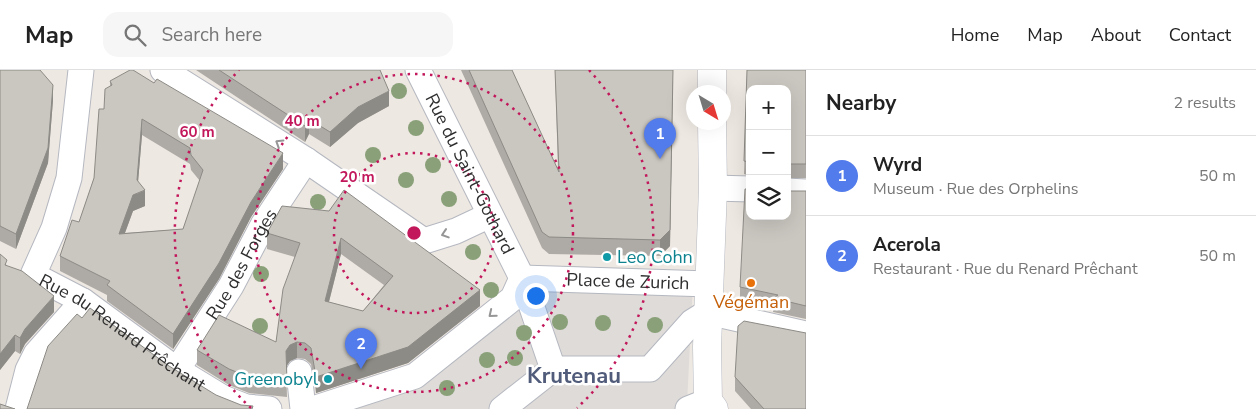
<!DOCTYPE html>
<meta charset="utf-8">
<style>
:root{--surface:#fff;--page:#f6f6f6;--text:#222;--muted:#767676;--line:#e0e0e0;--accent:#527beb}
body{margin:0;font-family:"Nunito Sans",sans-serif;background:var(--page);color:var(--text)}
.controls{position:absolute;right:15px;top:15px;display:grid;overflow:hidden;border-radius:10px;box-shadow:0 5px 20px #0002}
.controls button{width:45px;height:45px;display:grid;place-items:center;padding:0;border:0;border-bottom:1px solid var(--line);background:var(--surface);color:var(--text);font:25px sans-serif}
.compass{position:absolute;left:686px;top:15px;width:45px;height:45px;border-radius:50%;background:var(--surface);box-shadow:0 5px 20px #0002;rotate:142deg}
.you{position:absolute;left:535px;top:225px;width:18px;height:18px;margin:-12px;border:4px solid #fff;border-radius:50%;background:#1a73e8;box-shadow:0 0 0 8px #1a73e833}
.badge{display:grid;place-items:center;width:32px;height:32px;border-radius:50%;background:var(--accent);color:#fff;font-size:16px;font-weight:700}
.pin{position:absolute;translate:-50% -41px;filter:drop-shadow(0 1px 2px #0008)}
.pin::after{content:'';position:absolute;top:26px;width:18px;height:15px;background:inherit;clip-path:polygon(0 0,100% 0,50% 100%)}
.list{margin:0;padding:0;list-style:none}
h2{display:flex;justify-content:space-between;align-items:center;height:65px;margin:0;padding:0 20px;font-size:21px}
h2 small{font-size:16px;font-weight:400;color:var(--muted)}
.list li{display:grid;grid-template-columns:32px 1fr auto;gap:15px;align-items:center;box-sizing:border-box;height:80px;padding:0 20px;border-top:1px solid var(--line)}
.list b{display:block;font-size:19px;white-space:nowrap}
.list p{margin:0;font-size:16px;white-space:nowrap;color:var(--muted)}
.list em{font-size:16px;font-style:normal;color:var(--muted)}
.icon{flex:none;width:28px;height:28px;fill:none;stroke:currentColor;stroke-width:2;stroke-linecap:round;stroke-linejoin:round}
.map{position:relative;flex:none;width:806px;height:339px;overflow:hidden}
header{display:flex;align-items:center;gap:30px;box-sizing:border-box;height:70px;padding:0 25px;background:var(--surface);border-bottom:1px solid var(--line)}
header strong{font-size:24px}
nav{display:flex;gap:28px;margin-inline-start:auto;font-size:18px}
.search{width:350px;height:45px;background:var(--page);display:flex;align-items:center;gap:12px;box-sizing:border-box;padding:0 18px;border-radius:15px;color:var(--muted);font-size:19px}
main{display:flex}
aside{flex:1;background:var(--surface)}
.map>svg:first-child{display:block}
</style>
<header>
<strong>Map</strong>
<div class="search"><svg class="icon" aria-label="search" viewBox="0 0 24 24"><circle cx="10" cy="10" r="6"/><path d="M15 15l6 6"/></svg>Search here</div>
<nav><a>Home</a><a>Map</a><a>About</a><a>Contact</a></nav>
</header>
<main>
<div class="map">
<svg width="806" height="339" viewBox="0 0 806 339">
<rect width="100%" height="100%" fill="#eee8e2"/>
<path fill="#dedbd8" d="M 522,208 L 693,213 L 687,334 L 694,339 L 313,339 L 415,306 Z"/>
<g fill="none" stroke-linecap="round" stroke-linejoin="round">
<g stroke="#b5b8c0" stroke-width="27">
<g id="street">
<path id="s1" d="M 81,0 L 69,108 L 54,158 L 33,205 L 83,231 L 177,300 L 223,328 L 246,337 L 269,339"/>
<path d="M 163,0 L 306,90 L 424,171 L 456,161 L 490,145"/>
<path id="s2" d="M 418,0 L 522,208 L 553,299"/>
<path d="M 713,118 L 750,119"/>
<path d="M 787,121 L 806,122"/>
<path id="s3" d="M 522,208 L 709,214"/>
<path id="s4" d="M 177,300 L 231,216 L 263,155 L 306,90"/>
<path d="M 299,302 L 303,339"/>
<path d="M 18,339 L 28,300 L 36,284 L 83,231"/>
<path d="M 313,339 L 415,306 L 513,228 L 522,208"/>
<path d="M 502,339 L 553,299 L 650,299 L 692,252 L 708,242 L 806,264"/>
<path d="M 688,339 L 708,331"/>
</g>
</g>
<g stroke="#b5b8c0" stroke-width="29">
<path id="secondary" d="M 712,0 L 712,22
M 712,52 L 713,118 L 707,277 L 708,331 L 714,339"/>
</g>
<use href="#street" stroke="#fff" stroke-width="25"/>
<use href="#secondary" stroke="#fff" stroke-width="28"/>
</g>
<g fill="#89a078">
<circle cx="399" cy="21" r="8"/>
<circle cx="416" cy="58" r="8"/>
<circle cx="373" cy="85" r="8"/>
<circle cx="433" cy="95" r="8"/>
<circle cx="406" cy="110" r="8"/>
<circle cx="449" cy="129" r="8"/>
<circle cx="318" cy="132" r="8"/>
<circle cx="473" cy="182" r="8"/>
<circle cx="261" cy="204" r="8"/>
<circle cx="491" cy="220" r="8"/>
<circle cx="560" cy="252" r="8"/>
<circle cx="603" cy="253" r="8"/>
<circle cx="655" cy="255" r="8"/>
<circle cx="260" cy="256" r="8"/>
<circle cx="524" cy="263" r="8"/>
<circle cx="515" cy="288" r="8"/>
<circle cx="487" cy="290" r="8"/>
<circle cx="447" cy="318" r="8"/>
</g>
<path fill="#aeaaa5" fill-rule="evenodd" d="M 0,0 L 53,30 L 48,93 L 16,179 L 0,171 Z
M 196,0 L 380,0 L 389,36 L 358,53 L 330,77 L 309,64 L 305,72 Z
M 461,0 L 512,0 L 558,100 L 555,0 L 673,0 L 670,176 L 660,186 L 549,184 L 542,178 Z
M 747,0 L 806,0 L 806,108 L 787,108 L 787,19 L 750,19 L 750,106 L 744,104 Z
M 110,11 L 283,99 L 251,147 L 219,209 L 173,279 L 107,231 L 107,225 L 60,201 L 60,186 L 79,152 L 94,108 L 104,39 L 110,17 ZM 142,65 L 190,94 L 191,100 L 200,111 L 183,159 L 125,163 L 133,141 L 145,136 L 138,112 Z
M 806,121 L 806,249 L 773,242 L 773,238 L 740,231 L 740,217 L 750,146 Z
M 282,136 L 480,236 L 408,293 L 316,323 L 311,294 L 305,289 L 297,288 L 290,291 L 286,296 L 287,327 L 249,323 L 229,315 L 197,295 L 197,280 L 276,272 L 295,187 L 267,179 L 267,163 ZM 341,184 L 384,215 L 363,241 L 329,232 Z
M 0,184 L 7,196 L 54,242 L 25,274 L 20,284 L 15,281 L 0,300 Z
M 735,307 L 806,339 L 751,339 L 735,321 Z"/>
<path fill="#8d8b86" d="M 673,0 L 670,176 L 660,186 L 660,170 Z
M 53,15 L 53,30 L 48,93 L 16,179 L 16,164 Z
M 389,21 L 389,36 L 358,53 L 330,77 L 330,62 L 358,37 Z
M 142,49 L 142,65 L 137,124 L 145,120 L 145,136 L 133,141 L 119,179 L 119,164 Z
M 309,49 L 309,64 L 305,72 L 305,56 Z
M 283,83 L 283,99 L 251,147 L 219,209 L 173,279 L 173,264 L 251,132 Z
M 341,168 L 341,184 L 325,247 L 325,231 Z
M 480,220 L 480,236 L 408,293 L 316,323 L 316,307 Z
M 54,226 L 54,242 L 25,274 L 20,284 L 20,268 L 25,259 Z
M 15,265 L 15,281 L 0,300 L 0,284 Z
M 297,272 L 297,288 L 290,291 L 286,297 L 286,281 L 290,275 Z"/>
<path fill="#cac6c0" stroke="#8d8b86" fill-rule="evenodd" d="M 0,0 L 40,0 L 53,15 L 48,78 L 16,164 L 0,156 Z
M 130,0 L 133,0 L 154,13 L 157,9 L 283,83 L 251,132 L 219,193 L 173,264 L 107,215 L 110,211 L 60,186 L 72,150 L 79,152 L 94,108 L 99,39 L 104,39 L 105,19 L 112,15 L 110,11 ZM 142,49 L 190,78 L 191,85 L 203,100 L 183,159 L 119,164 L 133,125 L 145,120 L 137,110 Z
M 219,0 L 380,0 L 389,21 L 358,37 L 330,62 L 309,49 L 305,56 Z
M 469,0 L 512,0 L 559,102 L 555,0 L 673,0 L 670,160 L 660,170 L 549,167 L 542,162 Z
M 747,0 L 806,0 L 806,94 L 787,94 L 787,19 L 750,19 L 750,92 L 744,91 Z
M 745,119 L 750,119 L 750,146 L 787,146 L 787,121 L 806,121 L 806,236 L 773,228 L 778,225 L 740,217 Z
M 344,120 L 480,220 L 408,277 L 316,307 L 311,278 L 305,273 L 297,272 L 290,275 L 286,281 L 287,311 L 249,307 L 229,299 L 197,280 L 219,245 L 276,272 L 283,219 L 300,173 L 267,163 L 282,136 L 329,141 ZM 341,168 L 393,206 L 363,241 L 325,231 Z
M 0,184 L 7,190 L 5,195 L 22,201 L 54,226 L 25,259 L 20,268 L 15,265 L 0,284 Z
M 90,238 L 169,296 L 216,325 L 241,335 L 253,336 L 252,339 L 27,339 L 48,276 L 77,244 L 82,248 Z
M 744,251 L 806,263 L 806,339 L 764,339 L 735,307 L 738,256 Z
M 0,334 L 15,339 L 0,339 Z"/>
<defs><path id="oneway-chevron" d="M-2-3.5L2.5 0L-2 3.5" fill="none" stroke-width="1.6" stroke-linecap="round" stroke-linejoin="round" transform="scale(1.25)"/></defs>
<g stroke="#969696">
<use href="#oneway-chevron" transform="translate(279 73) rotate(-148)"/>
<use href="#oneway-chevron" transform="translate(445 164) rotate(162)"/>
<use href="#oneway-chevron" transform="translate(492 244) rotate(141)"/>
</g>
<g fill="none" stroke="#c2185b" stroke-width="2.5" stroke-dasharray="2.5 5">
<circle cx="414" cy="163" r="80"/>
<circle cx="414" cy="163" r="159"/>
<path d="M251 338A239 239 0 0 1 239 0M589 0A239 239 0 0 1 577 338"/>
</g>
<g fill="#0f9aa8" stroke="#fff" stroke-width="2">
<circle cx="607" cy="187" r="5"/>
<circle cx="328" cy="309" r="5"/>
</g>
<circle fill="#e8710a" stroke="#fff" stroke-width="2" cx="751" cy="213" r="5"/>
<g text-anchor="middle" stroke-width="5" stroke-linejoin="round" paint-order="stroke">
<g font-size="18" fill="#2e2e2e" stroke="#fff">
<text dy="6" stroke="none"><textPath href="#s2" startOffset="116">Rue du Saint-Gothard</textPath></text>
<text dy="6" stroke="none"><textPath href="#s4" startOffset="124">Rue des Forges</textPath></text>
<text dy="6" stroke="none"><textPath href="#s3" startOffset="106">Place de Zurich</textPath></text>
<text dy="6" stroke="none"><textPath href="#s1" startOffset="319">Rue du Renard Prêchant</textPath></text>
</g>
<g font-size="18" fill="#0d838f" stroke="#fff" text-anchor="start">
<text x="617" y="193">Leo Cohn</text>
<text x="318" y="315" text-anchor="end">Greenobyl</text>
</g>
<g font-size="18" fill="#c56008" stroke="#fff">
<text x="751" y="238">Végéman</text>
</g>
<g font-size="22" font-weight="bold" fill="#515c7b" stroke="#fff">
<text x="574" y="313">Krutenau</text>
</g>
</g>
<circle cx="414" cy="163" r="8" fill="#c2185b" stroke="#fff" stroke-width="2.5"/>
<g font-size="15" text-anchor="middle" font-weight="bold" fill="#c2185b" stroke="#fff" stroke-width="5" stroke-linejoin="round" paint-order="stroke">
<text x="302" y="56">40 m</text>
<text x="197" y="67">60 m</text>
<text x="357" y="112">20 m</text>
</g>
</svg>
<div class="controls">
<button>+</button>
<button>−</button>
<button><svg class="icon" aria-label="layers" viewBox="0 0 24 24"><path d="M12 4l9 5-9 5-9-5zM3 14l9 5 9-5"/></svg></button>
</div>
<svg class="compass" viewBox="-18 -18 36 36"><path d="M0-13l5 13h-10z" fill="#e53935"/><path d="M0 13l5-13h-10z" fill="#767676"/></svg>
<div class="you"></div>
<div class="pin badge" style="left:660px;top:89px">1</div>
<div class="pin badge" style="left:361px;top:299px">2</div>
</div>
<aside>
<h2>Nearby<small>2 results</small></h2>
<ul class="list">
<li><span class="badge">1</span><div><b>Wyrd</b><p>Museum · Rue des Orphelins</p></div><em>50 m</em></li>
<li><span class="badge">2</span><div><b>Acerola</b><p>Restaurant · Rue du Renard Prêchant</p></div><em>50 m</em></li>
</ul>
</aside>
</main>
